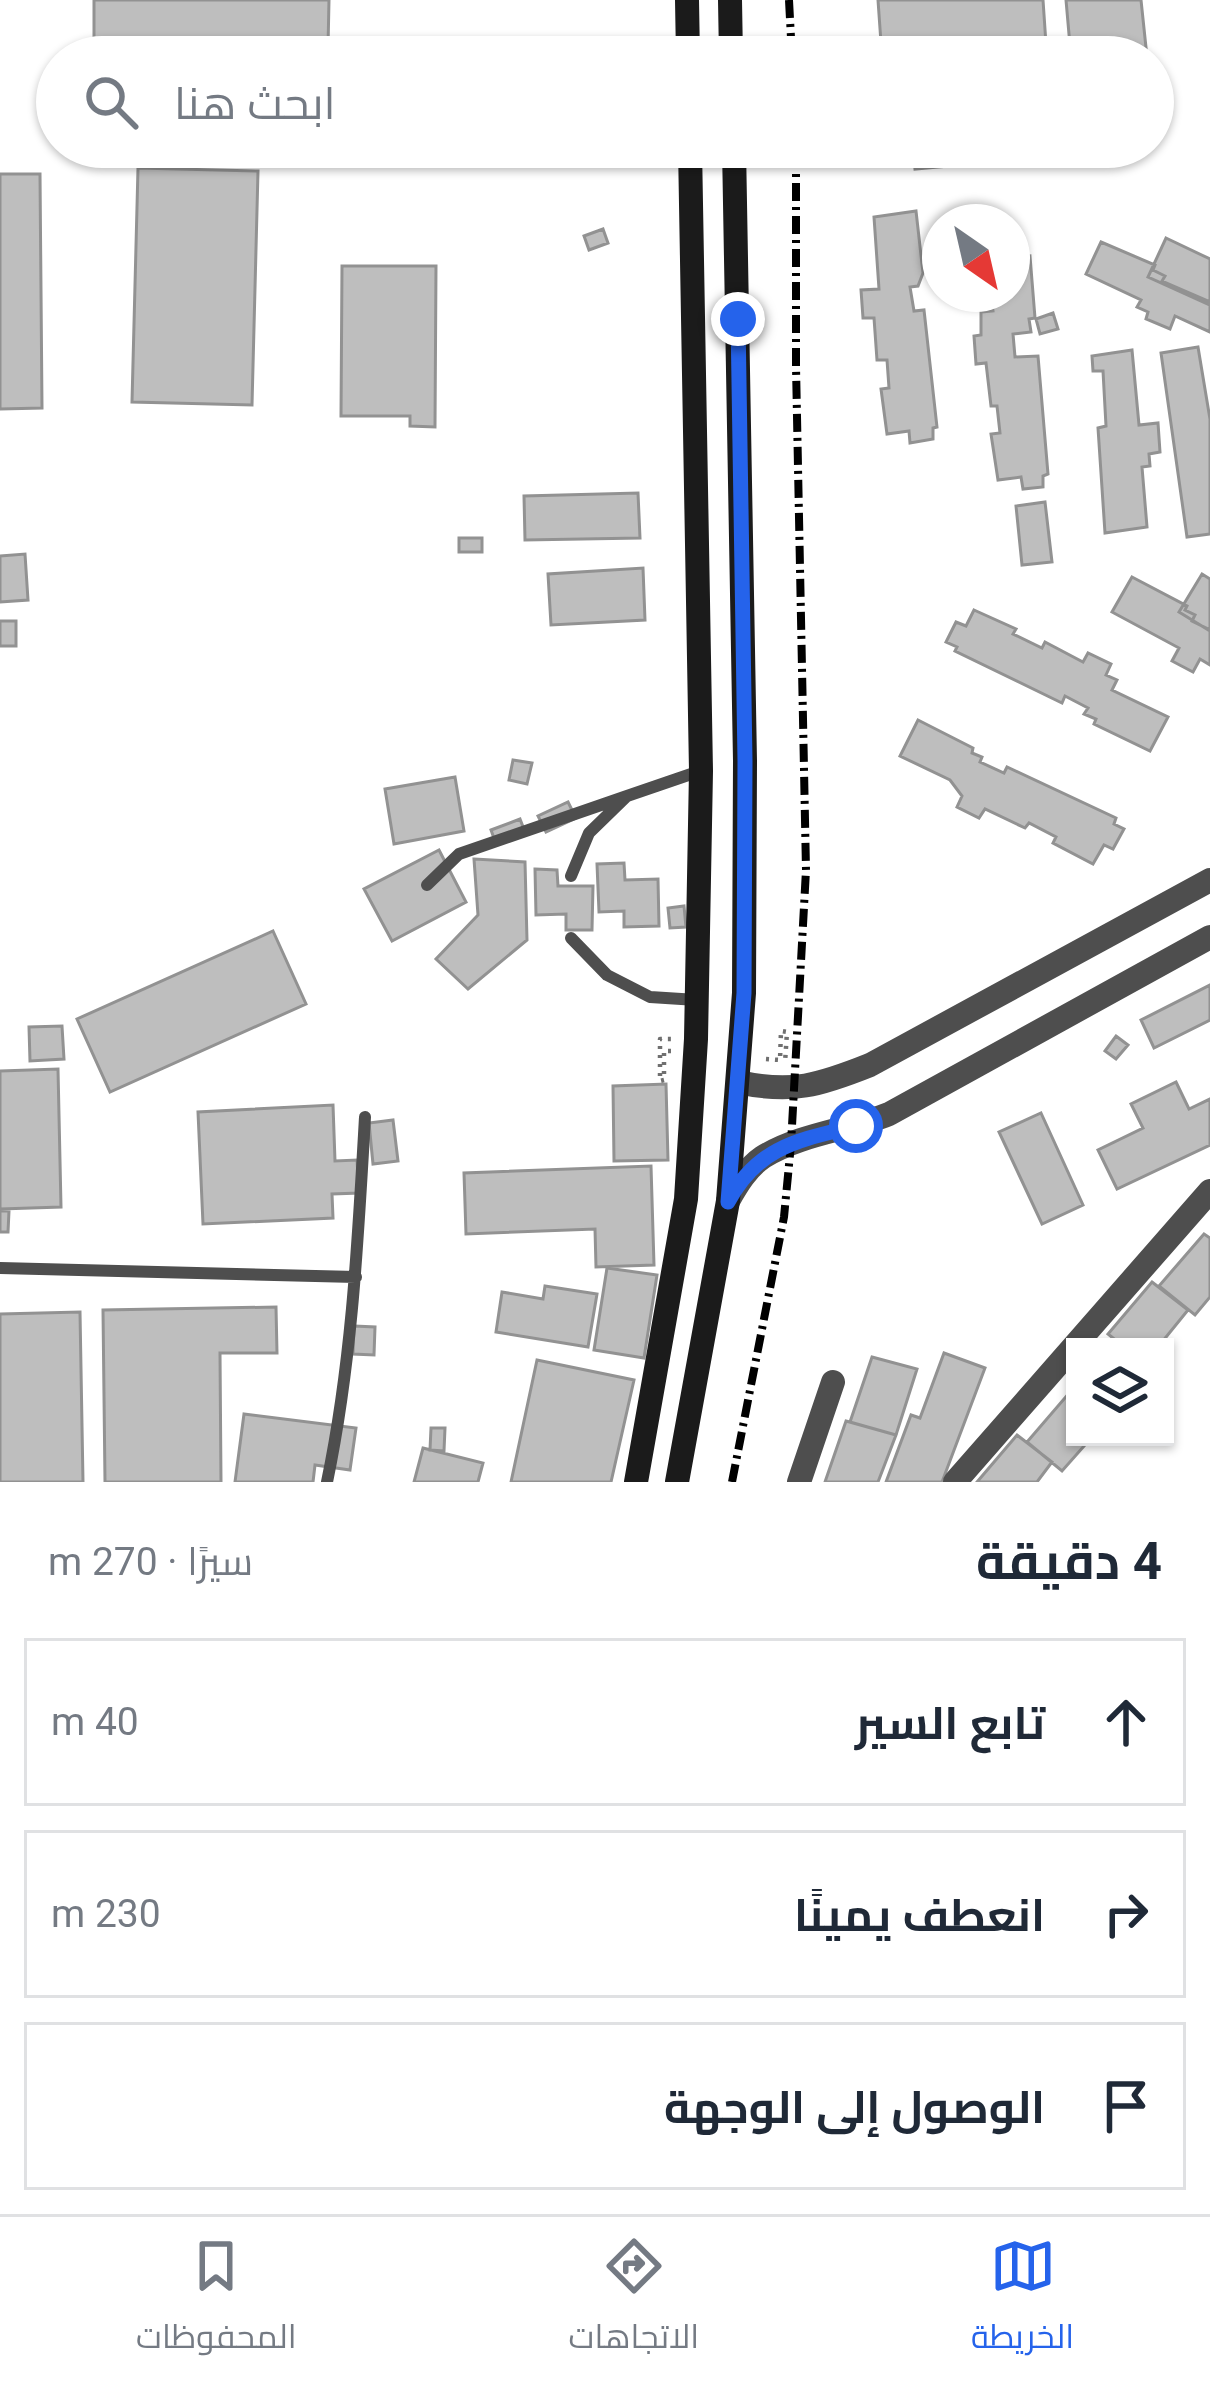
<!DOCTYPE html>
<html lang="ar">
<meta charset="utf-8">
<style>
:root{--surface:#fff;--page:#f2f2f3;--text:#1f2937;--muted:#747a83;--line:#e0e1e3;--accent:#2563eb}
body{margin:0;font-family:Roboto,Cairo,sans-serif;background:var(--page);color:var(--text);direction:rtl}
.controls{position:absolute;right:36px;bottom:36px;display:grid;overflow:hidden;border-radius:0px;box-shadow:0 3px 9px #0004}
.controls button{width:108px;height:108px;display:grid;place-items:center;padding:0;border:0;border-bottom:3px solid var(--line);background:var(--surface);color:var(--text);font:60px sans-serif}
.compass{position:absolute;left:922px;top:204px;width:108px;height:108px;border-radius:50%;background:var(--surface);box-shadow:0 3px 9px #0004;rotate:146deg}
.stop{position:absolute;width:36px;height:36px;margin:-27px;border:9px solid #2563eb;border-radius:50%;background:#fff}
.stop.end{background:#2563eb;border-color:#fff;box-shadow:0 3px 12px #0008}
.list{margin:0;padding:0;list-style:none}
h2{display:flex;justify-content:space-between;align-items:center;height:156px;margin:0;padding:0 48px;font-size:51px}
h2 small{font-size:39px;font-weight:400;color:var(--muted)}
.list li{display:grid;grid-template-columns:78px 1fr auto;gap:36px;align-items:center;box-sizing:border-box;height:168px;margin:0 24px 24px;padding:0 24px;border:3px solid var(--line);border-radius:0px}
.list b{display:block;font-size:45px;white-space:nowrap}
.list em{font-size:39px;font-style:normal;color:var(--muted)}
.icon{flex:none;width:66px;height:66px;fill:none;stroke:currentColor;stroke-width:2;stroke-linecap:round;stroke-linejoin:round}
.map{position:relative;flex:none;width:1210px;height:1482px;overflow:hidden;direction:ltr}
.search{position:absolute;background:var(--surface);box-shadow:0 3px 9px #0004;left:36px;right:36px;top:36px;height:132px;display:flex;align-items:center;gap:30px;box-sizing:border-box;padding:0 42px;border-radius:66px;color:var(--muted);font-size:45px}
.sheet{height:732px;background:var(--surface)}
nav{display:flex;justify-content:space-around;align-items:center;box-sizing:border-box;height:168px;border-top:3px solid var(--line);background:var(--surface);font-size:33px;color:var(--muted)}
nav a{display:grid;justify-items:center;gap:6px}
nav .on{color:var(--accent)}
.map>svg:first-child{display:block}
</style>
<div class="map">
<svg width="1210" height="1482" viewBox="0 0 1210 1482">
<rect width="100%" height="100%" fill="#fff"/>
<path fill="#bebebe" stroke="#929292" stroke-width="3" d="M 94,0 L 329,0 L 328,48 L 94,45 Z
M 878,0 L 1043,0 L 1046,44 L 882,57 Z
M 1066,0 L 1141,0 L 1147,57 L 1071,57 Z
M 513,38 L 527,39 L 525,57 L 511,57 Z
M 913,147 L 1057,147 L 1058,156 L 915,169 Z
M 138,168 L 258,171 L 252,405 L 132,402 Z
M 0,174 L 40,174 L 42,408 L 0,409 Z
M 916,211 L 923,273 L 918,286 L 910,287 L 914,311 L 924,310 L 937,427 L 933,428 L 933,439 L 910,443 L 909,431 L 887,434 L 881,389 L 889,388 L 887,360 L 877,360 L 874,318 L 863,318 L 861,290 L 879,289 L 874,217 Z
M 603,229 L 608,243 L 589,250 L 584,236 Z
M 1166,238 L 1210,259 L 1210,305 L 1148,277 Z
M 1101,242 L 1155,265 L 1153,270 L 1165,276 L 1162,281 L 1210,302 L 1210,332 L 1175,316 L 1170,329 L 1146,319 L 1148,312 L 1137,307 L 1141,300 L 1086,274 Z
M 1030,256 L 1035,318 L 1029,319 L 1031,332 L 1013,334 L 1015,357 L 1038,356 L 1048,474 L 1043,476 L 1043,487 L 1023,489 L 1021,477 L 998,480 L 991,434 L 1000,433 L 997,406 L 991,406 L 986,363 L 976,364 L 974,336 L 981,335 L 981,312 L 993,311 L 991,294 L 1012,294 L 1012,258 Z
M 342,266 L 436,266 L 435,427 L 410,426 L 410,416 L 341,416 Z
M 1053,313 L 1058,329 L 1040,334 L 1036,319 Z
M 1198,347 L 1210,419 L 1210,534 L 1187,537 L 1161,353 Z
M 1132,350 L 1139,425 L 1158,423 L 1160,452 L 1149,454 L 1150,466 L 1142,467 L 1147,527 L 1105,533 L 1098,428 L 1106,426 L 1103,371 L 1093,371 L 1092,356 Z
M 638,493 L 640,538 L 525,540 L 524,496 Z
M 1045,502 L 1052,562 L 1022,565 L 1016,506 Z
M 459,538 L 482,538 L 482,552 L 459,552 Z
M 25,554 L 28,600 L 0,602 L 0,556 Z
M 643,568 L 645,620 L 551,625 L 548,574 Z
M 1202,574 L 1210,579 L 1210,631 L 1179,612 Z
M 1132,577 L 1187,606 L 1185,610 L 1195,615 L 1192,621 L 1210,630 L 1210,665 L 1200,659 L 1193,672 L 1172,661 L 1179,648 L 1112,612 Z
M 974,610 L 1016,629 L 1013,634 L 1042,648 L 1045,642 L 1083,662 L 1088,653 L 1111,664 L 1106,675 L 1117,680 L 1112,690 L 1168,717 L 1150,751 L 1094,724 L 1096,719 L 1084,714 L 1088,708 L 1065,696 L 1062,703 L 955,651 L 957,647 L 946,642 L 956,622 L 966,626 Z
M 0,621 L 16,621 L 16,646 L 0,646 Z
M 918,720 L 973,748 L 972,753 L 982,757 L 980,762 L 1004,773 L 1007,767 L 1116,818 L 1114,824 L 1124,829 L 1113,849 L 1104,845 L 1093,864 L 1053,843 L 1056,837 L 1029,823 L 1025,828 L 985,809 L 979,818 L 957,807 L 962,796 L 950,780 L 900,756 Z
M 513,760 L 532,763 L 527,784 L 509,780 Z
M 455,777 L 464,831 L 394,844 L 385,789 Z
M 568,802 L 576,818 L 546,832 L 538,816 Z
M 520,819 L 525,832 L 496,844 L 491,830 Z
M 439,850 L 466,902 L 392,941 L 364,889 Z
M 474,859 L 525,862 L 527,940 L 468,989 L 436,959 L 478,915 Z
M 624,863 L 625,880 L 658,879 L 659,926 L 624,927 L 624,911 L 599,912 L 597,864 Z
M 535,869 L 557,870 L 558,886 L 593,886 L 592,930 L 566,930 L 566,914 L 536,915 Z
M 684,906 L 686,927 L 670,928 L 668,908 Z
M 273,931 L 306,1004 L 110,1092 L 77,1019 Z
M 1210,985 L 1210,1020 L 1154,1048 L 1141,1020 Z
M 62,1026 L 64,1059 L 30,1061 L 29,1027 Z
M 1116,1036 L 1128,1045 L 1116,1059 L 1105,1051 Z
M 58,1069 L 61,1207 L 0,1209 L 0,1071 Z
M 1176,1082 L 1189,1109 L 1210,1099 L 1210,1145 L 1117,1189 L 1098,1150 L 1143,1128 L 1131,1104 Z
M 666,1084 L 668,1160 L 614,1161 L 613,1086 Z
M 333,1105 L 335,1161 L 357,1160 L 359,1193 L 332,1194 L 333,1218 L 203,1224 L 198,1112 Z
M 1041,1113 L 1083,1205 L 1042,1224 L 999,1132 Z
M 393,1120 L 398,1161 L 373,1164 L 369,1123 Z
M 651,1166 L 654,1265 L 596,1267 L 595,1229 L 466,1234 L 464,1173 Z
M 0,1211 L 9,1211 L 8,1232 L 0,1232 Z
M 1204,1234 L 1210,1238 L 1210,1297 L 1195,1315 L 1159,1286 Z
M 607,1268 L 657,1275 L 644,1358 L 594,1350 Z
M 1152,1282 L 1188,1310 L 1158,1347 L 1124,1347 L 1108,1334 Z
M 545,1286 L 597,1294 L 588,1347 L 496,1332 L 502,1292 L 543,1299 Z
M 276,1307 L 277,1353 L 220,1353 L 221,1482 L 105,1482 L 103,1310 Z
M 80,1312 L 83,1482 L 0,1482 L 0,1314 Z
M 354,1326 L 375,1327 L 374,1355 L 353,1354 Z
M 944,1353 L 985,1368 L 942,1482 L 886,1482 L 911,1415 L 920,1418 Z
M 872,1357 L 917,1369 L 896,1435 L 850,1422 Z
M 537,1360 L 634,1380 L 611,1482 L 511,1482 Z
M 1070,1392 L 1075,1396 L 1075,1437 L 1092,1437 L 1062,1471 L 1027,1442 Z
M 244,1414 L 356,1428 L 350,1470 L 315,1465 L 313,1482 L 235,1482 Z
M 846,1421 L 896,1435 L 878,1482 L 825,1482 Z
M 431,1428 L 445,1428 L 444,1451 L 430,1450 Z
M 1017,1435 L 1052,1462 L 1037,1482 L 977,1482 Z
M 423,1448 L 483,1463 L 478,1482 L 414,1482 Z"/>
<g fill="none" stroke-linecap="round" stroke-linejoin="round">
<path stroke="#707070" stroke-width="4.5" stroke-dasharray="3 6" stroke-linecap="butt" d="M 671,1051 L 664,1051 L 664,1080 L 660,1081 L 660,1039 L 674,1039
M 766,1059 L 780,1060 L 781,1031 L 787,1032 L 785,1063"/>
<path stroke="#4e4e4e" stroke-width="12" d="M 571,876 L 589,833 L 627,796 L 700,771
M 427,885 L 459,854 L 627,796
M 571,938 L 607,975 L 650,997 L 697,1000
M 0,1268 L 356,1277
M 327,1482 C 352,1362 358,1239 365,1117"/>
<path stroke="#4e4e4e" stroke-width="24" d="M 738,1082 C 792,1094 820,1085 870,1065 L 1210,880
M 728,1201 C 737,1185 747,1168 763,1157 C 800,1134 848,1130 889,1114 L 1210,937
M 799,1482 L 833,1382
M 955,1482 L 1210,1191"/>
<path stroke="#1b1b1b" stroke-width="24" d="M 687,0 L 688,57
M 730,0 L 731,57
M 636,1482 L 686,1199 L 696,1039 L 701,771 L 690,147
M 677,1482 L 728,1201 L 744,993 L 745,761 L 734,147"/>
<path stroke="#000" stroke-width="8" stroke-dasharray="18 6 3 6" stroke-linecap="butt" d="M 789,0 L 792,57
M 732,1482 L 784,1217 L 791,1144 L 806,870 L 796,366 L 796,147"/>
</g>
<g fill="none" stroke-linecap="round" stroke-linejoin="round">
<path stroke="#2563eb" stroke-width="15" d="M 738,319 L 745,761 L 744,993 L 728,1202 C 758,1146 799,1140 856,1126"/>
</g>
</svg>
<div class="controls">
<button><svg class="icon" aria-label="layers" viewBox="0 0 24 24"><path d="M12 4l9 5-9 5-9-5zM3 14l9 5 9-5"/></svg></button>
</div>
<svg class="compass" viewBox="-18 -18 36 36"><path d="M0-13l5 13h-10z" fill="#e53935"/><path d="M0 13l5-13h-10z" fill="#747a83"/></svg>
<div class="stop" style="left:856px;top:1126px"></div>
<div class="stop end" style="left:738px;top:319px"></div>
<div class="search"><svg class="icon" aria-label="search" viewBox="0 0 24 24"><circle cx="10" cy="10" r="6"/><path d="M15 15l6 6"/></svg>ابحث هنا</div>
</div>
<section class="sheet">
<h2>4 دقيقة<small>سيرًا · 270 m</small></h2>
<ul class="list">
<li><svg class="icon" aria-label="ahead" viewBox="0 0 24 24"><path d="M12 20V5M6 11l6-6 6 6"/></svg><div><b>تابع السير</b></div><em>40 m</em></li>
<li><svg class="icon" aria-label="right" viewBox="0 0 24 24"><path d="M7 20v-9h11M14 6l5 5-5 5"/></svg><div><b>انعطف يمينًا</b></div><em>230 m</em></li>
<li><svg class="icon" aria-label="arrive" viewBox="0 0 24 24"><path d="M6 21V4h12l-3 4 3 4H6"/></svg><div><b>الوصول إلى الوجهة</b></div></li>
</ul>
</section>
<nav>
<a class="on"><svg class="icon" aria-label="map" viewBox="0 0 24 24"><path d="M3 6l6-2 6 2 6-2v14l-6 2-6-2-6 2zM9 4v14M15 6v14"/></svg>الخريطة</a>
<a><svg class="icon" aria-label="directions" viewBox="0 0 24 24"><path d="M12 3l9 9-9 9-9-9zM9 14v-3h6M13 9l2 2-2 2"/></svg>الاتجاهات</a>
<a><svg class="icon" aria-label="saved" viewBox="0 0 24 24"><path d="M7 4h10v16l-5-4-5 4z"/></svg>المحفوظات</a>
</nav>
